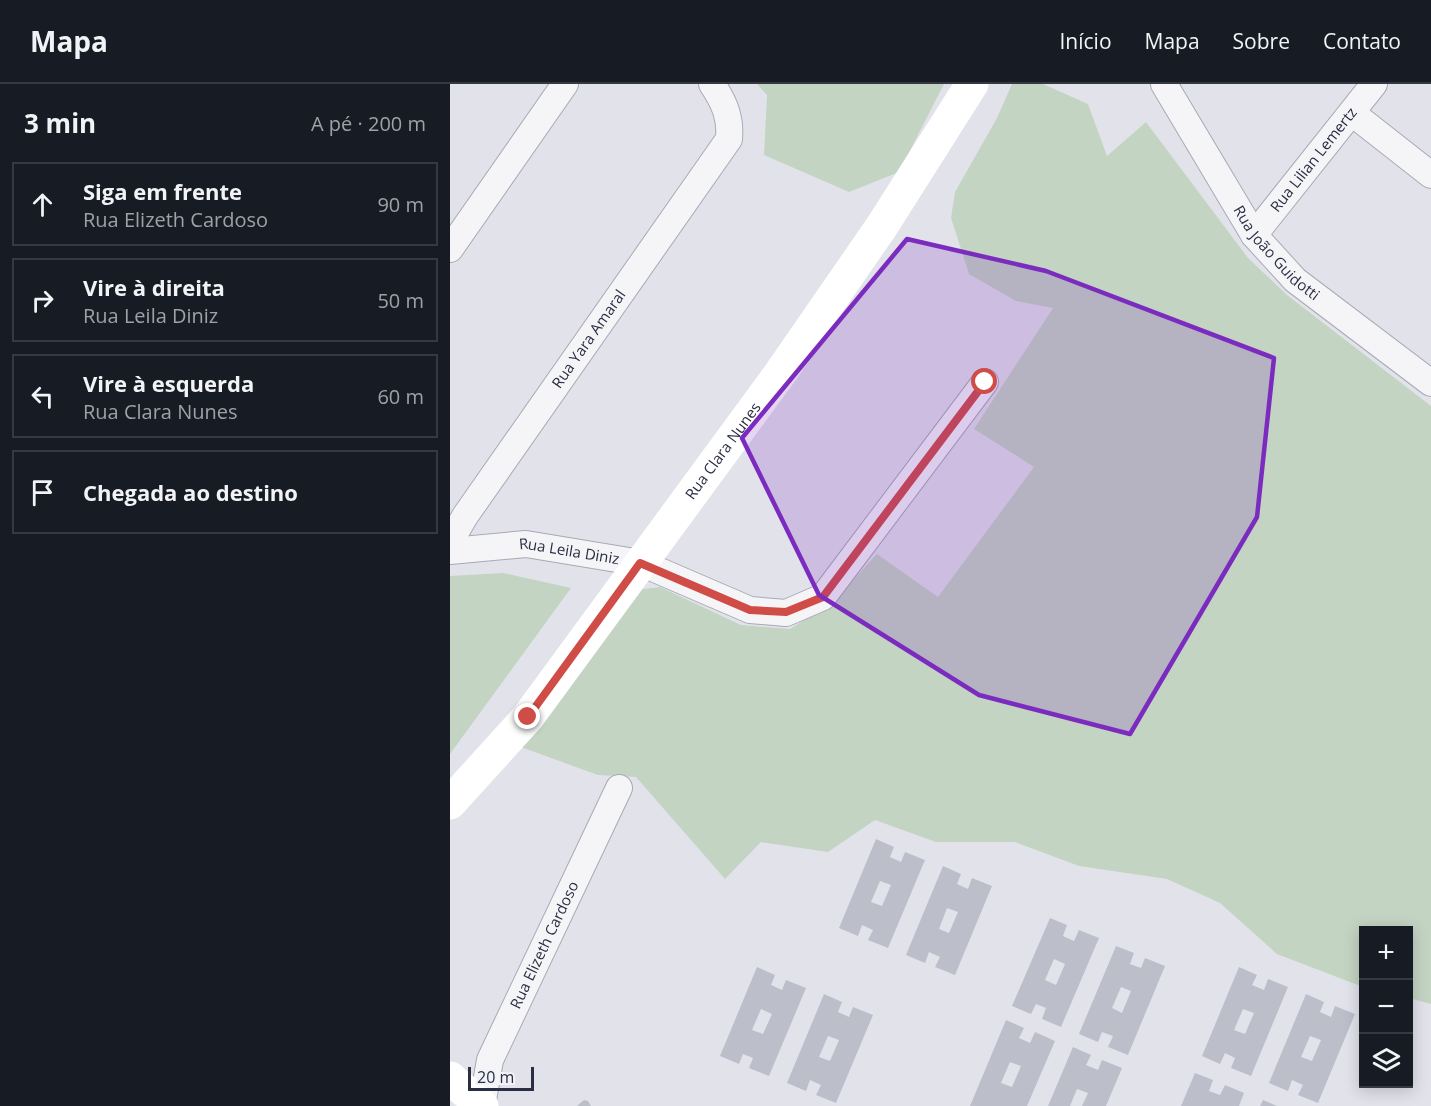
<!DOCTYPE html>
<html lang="pt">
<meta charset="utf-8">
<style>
:root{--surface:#171b24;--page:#242831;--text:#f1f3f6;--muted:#9ea1a6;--line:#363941}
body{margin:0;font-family:"Open Sans",sans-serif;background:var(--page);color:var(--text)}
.controls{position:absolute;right:18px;bottom:18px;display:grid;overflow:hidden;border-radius:0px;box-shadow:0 3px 15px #0003}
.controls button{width:54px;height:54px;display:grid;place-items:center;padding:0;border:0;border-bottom:2px solid var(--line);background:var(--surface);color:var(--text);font:30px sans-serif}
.scale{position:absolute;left:18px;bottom:15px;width:66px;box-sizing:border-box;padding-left:6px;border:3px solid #2a2e43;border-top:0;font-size:16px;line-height:21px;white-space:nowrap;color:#2a2e43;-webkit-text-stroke:4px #f1f3f8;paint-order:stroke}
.stop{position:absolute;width:18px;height:18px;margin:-14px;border:4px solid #d04c46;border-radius:50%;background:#fff}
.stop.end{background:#d04c46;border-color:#fff;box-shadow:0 2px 6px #0008}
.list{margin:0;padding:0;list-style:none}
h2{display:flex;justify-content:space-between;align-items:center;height:78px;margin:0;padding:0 24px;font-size:26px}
h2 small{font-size:20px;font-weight:400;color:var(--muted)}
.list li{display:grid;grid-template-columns:39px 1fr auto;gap:18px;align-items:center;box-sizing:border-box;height:84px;margin:0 12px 12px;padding:0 12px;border:2px solid var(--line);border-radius:0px}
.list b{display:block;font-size:22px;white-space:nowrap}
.list p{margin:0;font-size:20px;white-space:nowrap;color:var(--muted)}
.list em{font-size:20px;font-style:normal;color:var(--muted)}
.icon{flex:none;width:33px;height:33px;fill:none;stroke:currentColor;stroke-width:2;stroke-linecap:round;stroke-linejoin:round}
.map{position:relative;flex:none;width:981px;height:1022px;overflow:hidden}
header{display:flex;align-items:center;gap:36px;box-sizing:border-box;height:84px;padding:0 30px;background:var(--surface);border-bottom:2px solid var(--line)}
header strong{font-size:28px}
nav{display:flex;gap:33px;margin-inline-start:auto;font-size:21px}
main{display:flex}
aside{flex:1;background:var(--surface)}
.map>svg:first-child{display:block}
</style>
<header>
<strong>Mapa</strong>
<nav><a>Início</a><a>Mapa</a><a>Sobre</a><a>Contato</a></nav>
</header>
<main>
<aside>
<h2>3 min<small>A pé · 200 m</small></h2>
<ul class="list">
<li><svg class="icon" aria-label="ahead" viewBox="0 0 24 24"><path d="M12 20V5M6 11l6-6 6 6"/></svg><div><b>Siga em frente</b><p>Rua Elizeth Cardoso</p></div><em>90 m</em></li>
<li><svg class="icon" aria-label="right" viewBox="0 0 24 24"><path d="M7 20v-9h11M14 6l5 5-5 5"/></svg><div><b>Vire à direita</b><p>Rua Leila Diniz</p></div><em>50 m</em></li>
<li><svg class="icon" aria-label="left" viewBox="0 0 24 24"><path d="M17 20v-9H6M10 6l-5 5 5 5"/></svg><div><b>Vire à esquerda</b><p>Rua Clara Nunes</p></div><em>60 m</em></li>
<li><svg class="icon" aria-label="arrive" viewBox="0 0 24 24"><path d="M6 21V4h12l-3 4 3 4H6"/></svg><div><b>Chegada ao destino</b></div></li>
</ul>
</aside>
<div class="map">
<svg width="981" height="1022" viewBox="0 0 981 1022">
<rect width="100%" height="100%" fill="#e2e3ea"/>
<path fill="#c4d4c3" d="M 307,0 L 494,0 L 449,88 L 399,108 L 314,71 L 317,11 Z
M 562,0 L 593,0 L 638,20 L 657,72 L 696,38 L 798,174 L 837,211 L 981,322 L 981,920 L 959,914 L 958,846 L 914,846 L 913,903 L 827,870 L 770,819 L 717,795 L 629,782 L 565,758 L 486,758 L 425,736 L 378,768 L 311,758 L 275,795 L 186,693 L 148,691 L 71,663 L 186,506 L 210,503 L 291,541 L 340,545 L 382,519 L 427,470 L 488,513 L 584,383 L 524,345 L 603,224 L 566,217 L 519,190 L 501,134 L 505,108 L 547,34 Z
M 53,489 L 121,504 L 0,670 L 0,492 Z"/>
<path fill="#bcbeca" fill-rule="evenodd" d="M 426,755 L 444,763 L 440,773 L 451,778 L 455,768 L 475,776 L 438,864 L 418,856 L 423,846 L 412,841 L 408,852 L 389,844 ZM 430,797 L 441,801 L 432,822 L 421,818 Z
M 493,782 L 511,790 L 507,800 L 518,805 L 522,794 L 542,802 L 505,891 L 485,883 L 490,873 L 479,868 L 475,879 L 456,871 ZM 497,824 L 508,828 L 499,849 L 489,845 Z
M 600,834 L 617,841 L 613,852 L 624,857 L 629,846 L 649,854 L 611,943 L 592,935 L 596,924 L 586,920 L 581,930 L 562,922 ZM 604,875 L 615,880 L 606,901 L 595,896 Z
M 666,862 L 684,869 L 680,880 L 691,884 L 695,874 L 715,882 L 678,971 L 658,963 L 663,952 L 652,948 L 648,958 L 629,950 ZM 671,903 L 681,907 L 672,929 L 662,924 Z
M 307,883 L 325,891 L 321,901 L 332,906 L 336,896 L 356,904 L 319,992 L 299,984 L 303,974 L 293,970 L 289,980 L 270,972 ZM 311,925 L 322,930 L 313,950 L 302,946 Z
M 789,883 L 807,891 L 802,901 L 814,906 L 818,895 L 838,903 L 801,992 L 781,984 L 785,974 L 775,969 L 770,980 L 752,972 ZM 793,925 L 804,929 L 795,950 L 784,946 Z
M 374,910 L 392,918 L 388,928 L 399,933 L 403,923 L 423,931 L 386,1019 L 366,1011 L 371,1001 L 360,996 L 356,1007 L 337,999 ZM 378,952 L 389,956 L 380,977 L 369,973 Z
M 856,910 L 874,918 L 870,928 L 881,933 L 885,922 L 905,930 L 868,1019 L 848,1011 L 853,1001 L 842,996 L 838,1007 L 819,999 ZM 860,952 L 871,956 L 862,977 L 851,973 Z
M 556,936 L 574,944 L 569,954 L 580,959 L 585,948 L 605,957 L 577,1022 L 520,1022 ZM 560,978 L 571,982 L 562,1003 L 551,999 Z
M 623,963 L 641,971 L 636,981 L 648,986 L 652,976 L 672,984 L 656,1022 L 632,1022 L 638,1009 L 627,1005 L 620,1022 L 598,1022 Z
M 745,989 L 763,996 L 759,1007 L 770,1011 L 775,1001 L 794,1009 L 789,1022 L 731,1022 Z
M 134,1016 L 138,1017 L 141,1022 L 127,1022 Z
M 813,1016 L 827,1022 L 810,1022 Z"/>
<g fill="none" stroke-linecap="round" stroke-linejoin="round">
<g stroke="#a7a9b5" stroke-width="28">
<g id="street">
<path id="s1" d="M 714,0 L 804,151 L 845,196 L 981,299"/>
<path d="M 902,29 L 981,91"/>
<path id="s2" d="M 804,151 L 924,0"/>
<path d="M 0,165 L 115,0"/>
<path id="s3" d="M 0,458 L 15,432 L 279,55 C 281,33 274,18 262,0"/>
<path id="s4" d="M 0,467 L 76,460 L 191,479 L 300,526 L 336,529 L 373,513 L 535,298"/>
<path id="s5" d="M 32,1022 L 40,976 L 169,704"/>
</g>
</g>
<use href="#street" stroke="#f5f5f8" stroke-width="26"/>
<g stroke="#fff" stroke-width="33">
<path id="s6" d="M 0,719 L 78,633 L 329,291 L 432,142 L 522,0"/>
<path d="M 0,994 L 32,1022"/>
</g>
</g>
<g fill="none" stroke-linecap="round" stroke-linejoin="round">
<path stroke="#d04c46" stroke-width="8" d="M 78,633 L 190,479 L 300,526 L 336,528 L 373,513 L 535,298"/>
</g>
<path fill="#7b2cbf" fill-opacity="0.2" stroke="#7b2cbf" stroke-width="4.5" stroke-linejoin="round" d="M 457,155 L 596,187 L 824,274 L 807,433 L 680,650 L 529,611 L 369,511 L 292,354 Z"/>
<g text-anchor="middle" stroke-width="5" stroke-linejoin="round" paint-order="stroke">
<g font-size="15" fill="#2a2e43" stroke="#f1f3f8">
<text dy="5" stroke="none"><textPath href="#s2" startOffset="96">Rua Lilian Lemertz</textPath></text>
<text dy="5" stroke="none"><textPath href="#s1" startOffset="204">Rua João Guidotti</textPath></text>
<text dy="5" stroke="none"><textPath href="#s3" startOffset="246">Rua Yara Amaral</textPath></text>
<text dy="5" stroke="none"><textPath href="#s6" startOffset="446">Rua Clara Nunes</textPath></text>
<text dy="5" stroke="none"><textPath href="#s4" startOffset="120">Rua Leila Diniz</textPath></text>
<text dy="5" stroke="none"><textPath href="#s5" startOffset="174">Rua Elizeth Cardoso</textPath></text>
</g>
</g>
</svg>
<div class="controls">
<button>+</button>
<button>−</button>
<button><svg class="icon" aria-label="layers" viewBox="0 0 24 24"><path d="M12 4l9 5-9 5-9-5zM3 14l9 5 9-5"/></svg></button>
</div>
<div class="scale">20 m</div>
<div class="stop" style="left:535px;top:298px"></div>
<div class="stop end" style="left:78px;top:633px"></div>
</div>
</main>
